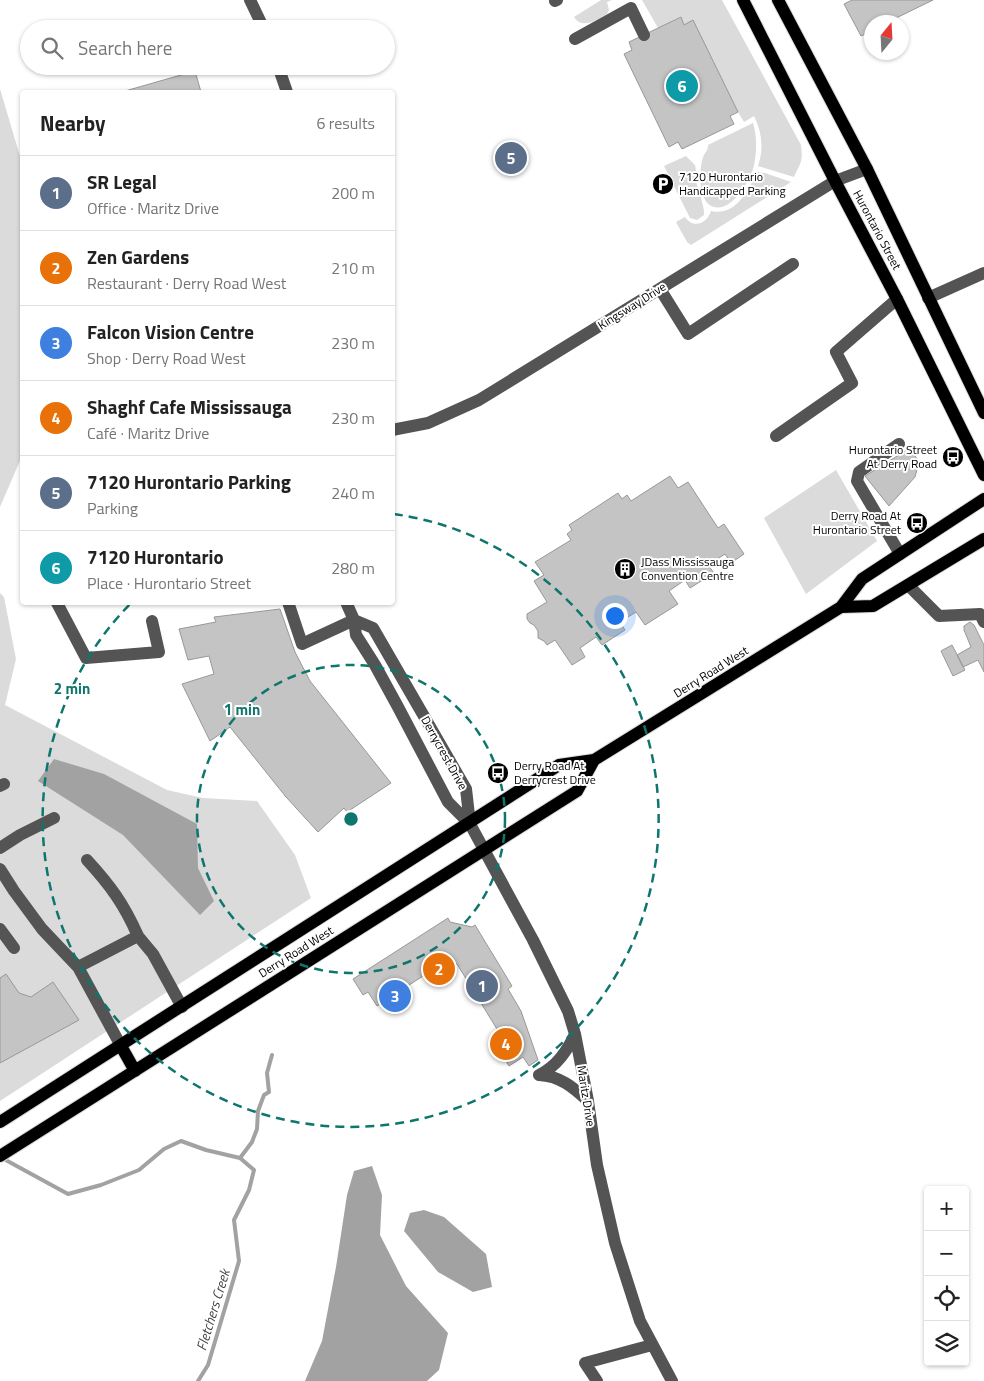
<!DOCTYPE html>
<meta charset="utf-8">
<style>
:root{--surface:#fff;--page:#f6f6f6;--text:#222;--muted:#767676;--line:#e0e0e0;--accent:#000}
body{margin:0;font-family:"Titillium Web",sans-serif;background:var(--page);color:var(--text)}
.controls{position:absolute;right:15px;bottom:15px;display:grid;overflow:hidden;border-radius:5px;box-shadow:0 1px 4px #0004}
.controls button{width:45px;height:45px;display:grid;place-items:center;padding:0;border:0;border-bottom:1px solid var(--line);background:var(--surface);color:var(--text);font:25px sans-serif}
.compass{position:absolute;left:864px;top:15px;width:45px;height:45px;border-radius:50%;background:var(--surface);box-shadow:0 1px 4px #0004;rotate:18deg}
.you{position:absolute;left:614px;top:615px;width:18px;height:18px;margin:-12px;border:4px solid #fff;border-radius:50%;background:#1a73e8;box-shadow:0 0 0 8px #1a73e833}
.badge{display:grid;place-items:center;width:32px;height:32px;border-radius:50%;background:var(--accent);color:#fff;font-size:16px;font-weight:700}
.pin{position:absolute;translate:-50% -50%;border:2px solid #fff;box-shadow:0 1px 5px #0006}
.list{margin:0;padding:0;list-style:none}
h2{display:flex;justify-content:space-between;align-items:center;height:65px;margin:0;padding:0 20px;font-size:21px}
h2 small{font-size:16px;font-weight:400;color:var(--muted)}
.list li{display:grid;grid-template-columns:32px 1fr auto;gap:15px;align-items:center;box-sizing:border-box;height:75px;padding:0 20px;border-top:1px solid var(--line)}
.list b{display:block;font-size:19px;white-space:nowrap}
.list p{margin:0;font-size:16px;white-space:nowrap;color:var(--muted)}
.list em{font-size:16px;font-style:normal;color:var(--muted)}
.icon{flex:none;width:28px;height:28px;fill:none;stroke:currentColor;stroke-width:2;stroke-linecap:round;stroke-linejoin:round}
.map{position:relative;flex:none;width:984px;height:1381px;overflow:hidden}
.search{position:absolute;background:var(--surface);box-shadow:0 1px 4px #0004;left:20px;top:20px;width:375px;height:55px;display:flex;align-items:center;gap:12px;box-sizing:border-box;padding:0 18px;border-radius:28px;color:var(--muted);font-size:19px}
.panel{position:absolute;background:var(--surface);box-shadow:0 1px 4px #0004;left:20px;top:90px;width:375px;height:515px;border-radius:5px}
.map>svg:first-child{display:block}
</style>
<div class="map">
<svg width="984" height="1381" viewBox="0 0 984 1381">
<rect width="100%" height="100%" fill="#fff"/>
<path fill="#dbdbdb" d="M 601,0 L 612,0 L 607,2 L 609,10 L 607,14 C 597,20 582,30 574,17 Z
M 642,0 L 722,0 L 801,145 C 803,162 801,162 794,177 L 758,166 C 764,149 762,132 754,116 L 744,122 L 738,112 L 693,21 L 684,25 L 680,17 L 658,28 Z
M 0,89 L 22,163 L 22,456 L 0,507 Z
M 753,123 C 757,136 757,151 754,165 C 751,180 731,215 711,206 C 704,202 702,193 701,186 C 700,177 700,163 704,155 C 706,151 708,151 708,145 Z
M 686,156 L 695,165 L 697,176 L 694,176 L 694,181 L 696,181 C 698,191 705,207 704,215 L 697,220 L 690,218 L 664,166 Z
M 757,172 L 765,173 L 791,182 L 691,245 L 687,242 L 676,222 L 685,217 C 693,229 707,224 711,211 C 735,217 749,190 757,172 Z
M 836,470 L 877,541 L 806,594 L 764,518 Z
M 0,593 L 4,597 L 16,659 L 5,705 L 167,790 L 203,798 L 257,801 L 295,855 L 311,898 L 0,1101 Z"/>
<path fill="#a2a2a2" d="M 54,759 L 104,774 L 197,824 L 198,868 L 214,901 L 200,915 L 123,835 L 38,781 Z
M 372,1166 L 382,1195 L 380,1235 L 406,1286 L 448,1333 L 439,1370 L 427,1381 L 305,1381 L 322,1341 L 336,1267 L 347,1195 L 354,1171 Z
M 424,1210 L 444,1217 L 486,1254 L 492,1287 L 473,1292 L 438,1272 L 404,1231 L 410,1213 Z"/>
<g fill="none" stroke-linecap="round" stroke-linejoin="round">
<path stroke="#a2a2a2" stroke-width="4" d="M 2,1158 L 68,1194 L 101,1185 L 139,1170 L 164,1149 L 181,1141 L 206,1150 L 240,1158 L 254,1170 L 249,1190 L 234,1220 L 239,1261 L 208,1365 L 198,1381
M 240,1158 L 252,1142 L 257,1129 L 258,1111 L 264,1095 L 269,1092 L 267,1073 L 272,1055"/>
</g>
<path fill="#c4c4c4" stroke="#989898" d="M 852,0 L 933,0 L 888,22 L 872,22 L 872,31 L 861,36 L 844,4 Z
M 681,17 L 684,25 L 693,20 L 738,112 L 730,116 L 734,124 L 682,149 L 678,142 L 669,147 L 624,54 L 632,50 L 629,42 Z
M 195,71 L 201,92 L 125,92 L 125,91 Z
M 910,448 L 919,462 L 915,477 L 889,506 L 865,476 Z
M 670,476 L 678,488 L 688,482 L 718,528 L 724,524 L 744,554 L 731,563 L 725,554 L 708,565 L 714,573 L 690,588 L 685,580 L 669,591 L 678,604 L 645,625 L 636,612 L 620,622 L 625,630 L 602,645 L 596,637 L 580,648 L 585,657 L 572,665 L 555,640 L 547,645 L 544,641 L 538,638 L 538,631 L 534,625 L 530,623 L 527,619 L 527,614 L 547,602 L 534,581 L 544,575 L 535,562 L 571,540 L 567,534 L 572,530 L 569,525 L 618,493 L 622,499 L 627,495 L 631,501 Z
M 280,609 L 295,652 L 310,681 L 391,783 L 347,812 L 344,808 L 318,832 L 286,797 L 230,727 L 210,741 L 182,684 L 214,674 L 209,656 L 188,660 L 179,629 L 216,622 L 214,617 Z
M 970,622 L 974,625 L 984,645 L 984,672 L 978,660 L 963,667 L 957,655 L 971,647 L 964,630 L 964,626 Z
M 952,645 L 965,670 L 953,676 L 941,651 Z
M 448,918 L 450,922 L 472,927 L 475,925 L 512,986 L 508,989 L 521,1011 L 538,1060 L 529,1066 L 523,1057 L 509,1066 L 492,1039 L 500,1034 L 457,964 L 446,961 L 377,1006 L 368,992 L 363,995 L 353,979 Z
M 6,974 L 19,993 L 31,997 L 53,982 L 79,1020 L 0,1063 L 0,978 Z"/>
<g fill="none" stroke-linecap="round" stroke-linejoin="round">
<g stroke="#dbdbdb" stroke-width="14">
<path id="major" d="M 743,0 L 835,181 L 897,299 L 984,475
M 778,0 L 867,169 L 984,413
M 841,607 L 873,606 L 984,539
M 121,1046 L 135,1071
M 0,1122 L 559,765 L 594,760 L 841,607 L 862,579 L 984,499
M 0,1156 L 577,791 L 594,760"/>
</g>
<path stroke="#545454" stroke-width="12" d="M 250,0 L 264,29
M 555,1 L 557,0
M 575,39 L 631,8 L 644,35
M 278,66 L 287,92
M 660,289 L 688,334 L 793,264
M 928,298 L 984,273
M 392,430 L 428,423 L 479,400 L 835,181 L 867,169
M 776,436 L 852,383 L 836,352 L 897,299
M 899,444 L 859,472 L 857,481 L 900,554
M 909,586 L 939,616 L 980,614 L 984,622
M 59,602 L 57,603 L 86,658 L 159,652 L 152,621
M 288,602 L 302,644 L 354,620
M 346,602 L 354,620 L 356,635 L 375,665 L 398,707 L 448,802 L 470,824 L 533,940 L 568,1011 L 575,1034 L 588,1101 L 597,1165 L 615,1243 L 640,1321 L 672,1381
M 354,620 L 373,628 L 466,789 L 470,824
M 0,786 L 4,784
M 0,848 L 20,835 L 54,818
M 87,860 C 110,885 124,904 138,936 L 78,967 L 121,1046
M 0,869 L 14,891 L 42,929 L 78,967
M 0,929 L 14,948
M 138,936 L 153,954 L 182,1007
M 539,1075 C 560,1076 573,1087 588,1101
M 539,1075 C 557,1066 567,1051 575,1034
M 597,1381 L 585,1363 L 652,1345"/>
<use href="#major" stroke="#000" stroke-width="12"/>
</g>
<g fill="none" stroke="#0f766e" stroke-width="2.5" stroke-dasharray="9 6">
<circle cx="351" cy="819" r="154"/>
<path d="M394 514A308 308 0 1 1 131 603"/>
</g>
<defs>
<g id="parking-disc" transform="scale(1.125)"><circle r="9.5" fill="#000" stroke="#fff"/><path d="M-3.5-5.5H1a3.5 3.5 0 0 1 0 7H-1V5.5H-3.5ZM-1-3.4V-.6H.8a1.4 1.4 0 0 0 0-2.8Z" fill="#fff"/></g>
<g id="bus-disc" transform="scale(1.125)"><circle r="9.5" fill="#000" stroke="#fff"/><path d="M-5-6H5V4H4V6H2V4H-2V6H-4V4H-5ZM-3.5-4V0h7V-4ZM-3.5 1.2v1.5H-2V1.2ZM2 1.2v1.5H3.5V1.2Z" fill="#fff"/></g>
<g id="building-disc" transform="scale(1.125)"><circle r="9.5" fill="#000" stroke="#fff"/><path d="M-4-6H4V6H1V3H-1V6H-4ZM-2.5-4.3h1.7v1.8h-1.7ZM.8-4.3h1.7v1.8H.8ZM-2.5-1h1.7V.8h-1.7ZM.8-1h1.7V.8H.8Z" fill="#fff"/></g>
</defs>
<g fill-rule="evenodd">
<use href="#parking-disc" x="663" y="184"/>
<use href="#bus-disc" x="953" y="457"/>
<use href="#bus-disc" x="917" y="523"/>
<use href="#building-disc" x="625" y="569"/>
<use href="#bus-disc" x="498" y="773"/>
</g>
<g text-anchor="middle" stroke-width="4" stroke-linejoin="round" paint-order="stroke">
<g font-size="12" fill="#000" stroke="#fff" text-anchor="start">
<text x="679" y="181">7120 Hurontario<tspan x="679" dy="14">Handicapped Parking</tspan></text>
<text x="937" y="454" text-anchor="end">Hurontario Street<tspan x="937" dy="14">At Derry Road</tspan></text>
<text x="901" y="520" text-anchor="end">Derry Road At<tspan x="901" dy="14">Hurontario Street</tspan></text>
<text x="641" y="566">JDass Mississauga<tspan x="641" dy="14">Convention Centre</tspan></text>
<text x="514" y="770">Derry Road At<tspan x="514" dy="14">Derrycrest Drive</tspan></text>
</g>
<g font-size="12" fill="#000" stroke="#fff">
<text transform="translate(877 230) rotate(62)" y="4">Hurontario Street</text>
<text transform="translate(632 306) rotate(-32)" y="4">Kingsway Drive</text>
<text transform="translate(711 672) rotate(-32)" y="4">Derry Road West</text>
<text transform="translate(444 753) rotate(61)" y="4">Derrycrest Drive</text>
<text transform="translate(296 952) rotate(-32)" y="4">Derry Road West</text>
<text transform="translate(586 1096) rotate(81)" y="4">Maritz Drive</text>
</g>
<g font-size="14" font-style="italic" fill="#434343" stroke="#fff">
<text transform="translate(213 1310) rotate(-73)" y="5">Fletchers Creek</text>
</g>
</g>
<circle cx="351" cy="819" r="8" fill="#0f766e" stroke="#fff" stroke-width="2.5"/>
<g font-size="15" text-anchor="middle" font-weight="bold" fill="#0f766e" stroke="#fff" stroke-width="4" stroke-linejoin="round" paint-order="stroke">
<text x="72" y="694">2 min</text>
<text x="242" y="715">1 min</text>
</g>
</svg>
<div class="controls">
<button>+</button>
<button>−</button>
<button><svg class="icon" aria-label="locate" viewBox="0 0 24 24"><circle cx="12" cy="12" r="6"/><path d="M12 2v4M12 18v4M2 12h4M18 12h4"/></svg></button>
<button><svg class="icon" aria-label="layers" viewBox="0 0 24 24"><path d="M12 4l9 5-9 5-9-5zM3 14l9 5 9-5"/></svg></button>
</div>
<svg class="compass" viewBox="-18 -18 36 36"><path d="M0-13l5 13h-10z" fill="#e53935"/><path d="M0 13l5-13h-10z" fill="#767676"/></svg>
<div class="you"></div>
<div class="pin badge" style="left:482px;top:986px;background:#5c6f8a">1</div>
<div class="pin badge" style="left:439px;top:969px;background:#e8710a">2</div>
<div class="pin badge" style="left:395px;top:996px;background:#3f7fe0">3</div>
<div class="pin badge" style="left:506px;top:1044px;background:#e8710a">4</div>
<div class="pin badge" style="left:511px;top:158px;background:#5c6f8a">5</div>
<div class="pin badge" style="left:682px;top:86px;background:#0f9aa8">6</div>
<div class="search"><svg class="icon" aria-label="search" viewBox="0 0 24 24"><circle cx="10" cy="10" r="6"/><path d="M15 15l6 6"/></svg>Search here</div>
<section class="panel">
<h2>Nearby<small>6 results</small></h2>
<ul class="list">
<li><span class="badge" style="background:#5c6f8a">1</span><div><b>SR Legal</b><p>Office · Maritz Drive</p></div><em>200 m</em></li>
<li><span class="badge" style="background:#e8710a">2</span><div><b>Zen Gardens</b><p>Restaurant · Derry Road West</p></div><em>210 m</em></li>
<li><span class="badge" style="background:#3f7fe0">3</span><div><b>Falcon Vision Centre</b><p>Shop · Derry Road West</p></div><em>230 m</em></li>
<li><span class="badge" style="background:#e8710a">4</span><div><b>Shaghf Cafe Mississauga</b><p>Café · Maritz Drive</p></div><em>230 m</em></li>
<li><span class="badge" style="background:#5c6f8a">5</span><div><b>7120 Hurontario Parking</b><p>Parking</p></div><em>240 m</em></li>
<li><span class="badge" style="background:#0f9aa8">6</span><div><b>7120 Hurontario</b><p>Place · Hurontario Street</p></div><em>280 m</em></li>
</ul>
</section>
</div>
